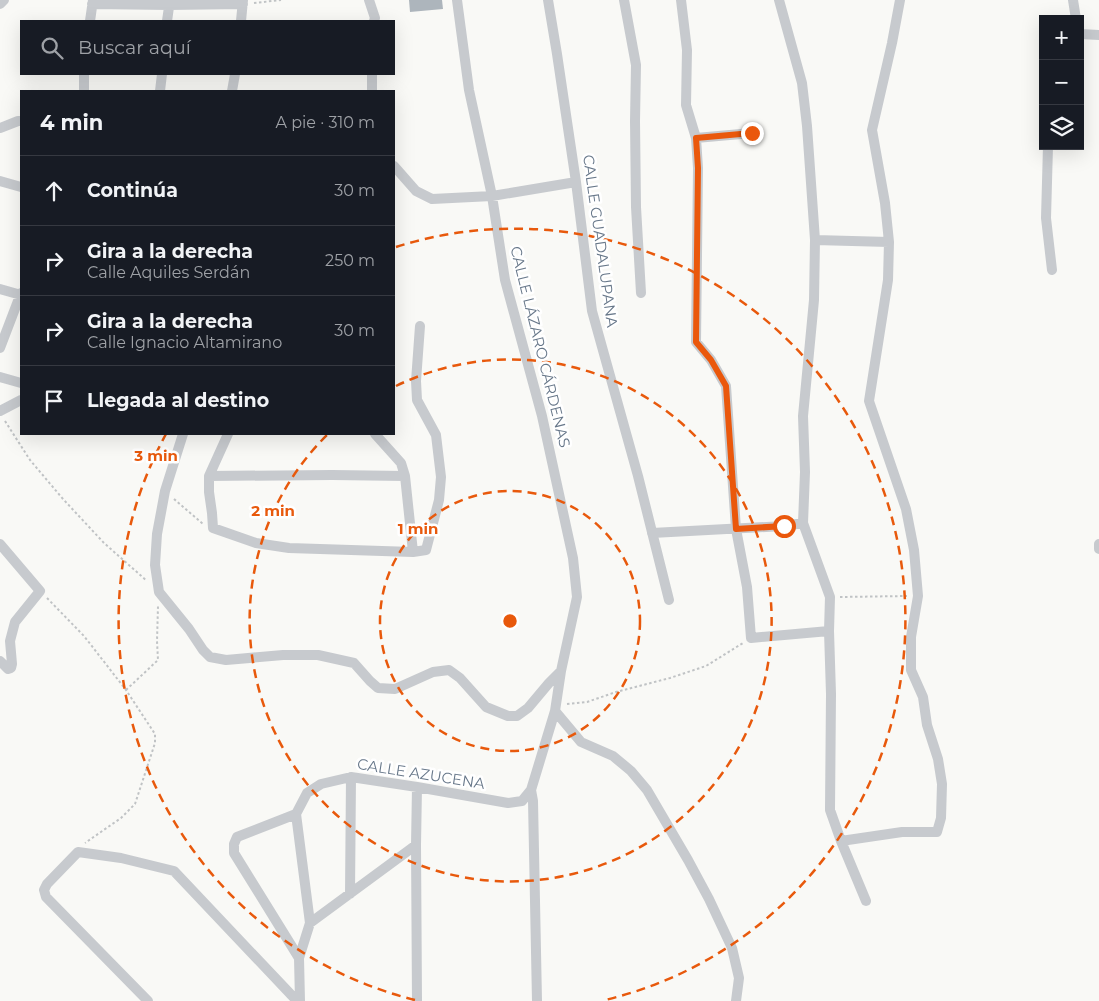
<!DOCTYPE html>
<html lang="es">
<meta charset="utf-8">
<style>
:root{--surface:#171b24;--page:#20242c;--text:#f1f3f6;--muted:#9ea1a6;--line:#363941}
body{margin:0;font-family:Montserrat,sans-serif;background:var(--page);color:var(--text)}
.controls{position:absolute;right:15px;top:15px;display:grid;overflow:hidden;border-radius:0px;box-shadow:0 5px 20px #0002}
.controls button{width:45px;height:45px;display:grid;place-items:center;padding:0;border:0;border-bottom:1px solid var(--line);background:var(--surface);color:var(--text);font:25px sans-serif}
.stop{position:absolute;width:15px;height:15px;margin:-11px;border:4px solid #ea580c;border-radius:50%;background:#fff}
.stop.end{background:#ea580c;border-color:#fff;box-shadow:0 1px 5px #0008}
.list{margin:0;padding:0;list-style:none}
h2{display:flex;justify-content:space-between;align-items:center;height:65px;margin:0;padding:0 20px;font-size:21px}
h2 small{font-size:16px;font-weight:400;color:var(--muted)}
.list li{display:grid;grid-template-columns:32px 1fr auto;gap:15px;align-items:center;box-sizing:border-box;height:70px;padding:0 20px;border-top:1px solid var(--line)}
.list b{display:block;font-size:19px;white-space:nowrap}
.list p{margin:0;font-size:16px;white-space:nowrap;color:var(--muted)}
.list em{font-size:16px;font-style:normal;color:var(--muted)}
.icon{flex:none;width:28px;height:28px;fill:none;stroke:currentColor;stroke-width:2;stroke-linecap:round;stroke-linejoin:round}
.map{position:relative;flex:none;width:1099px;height:1001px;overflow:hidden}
.search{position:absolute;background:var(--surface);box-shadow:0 5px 20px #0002;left:20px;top:20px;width:375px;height:55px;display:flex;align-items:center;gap:12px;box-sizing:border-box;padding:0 18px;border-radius:0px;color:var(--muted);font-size:19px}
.panel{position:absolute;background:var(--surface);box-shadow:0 5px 20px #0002;left:20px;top:90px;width:375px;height:345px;border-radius:0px}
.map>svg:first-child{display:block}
</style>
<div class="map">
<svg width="1099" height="1001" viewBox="0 0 1099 1001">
<rect width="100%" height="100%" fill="#f9f9f6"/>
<path fill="#adb5bc" d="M 409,0 L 442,0 L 443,9 L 410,12 Z"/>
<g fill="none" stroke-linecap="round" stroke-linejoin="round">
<path stroke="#c0c3c5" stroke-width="2" stroke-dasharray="2.5 2.5" stroke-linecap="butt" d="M 254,3 L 281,0
M 5,421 L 30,460 L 63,499 L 104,543 L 147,581
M 174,499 L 203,524
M 840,597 L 907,596
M 47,598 L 84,636 L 126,690 L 155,734 L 155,743 L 135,804 L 121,818 L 85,843
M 126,690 L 158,660 L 157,641 L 158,606
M 567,704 L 587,702 L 616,692 L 670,678 L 706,666 L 743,643"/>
<path stroke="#c7cace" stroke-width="10" d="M 369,0 L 375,18 L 374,21
M 457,0 L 469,90 L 492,196 L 505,280 L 542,416 L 573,558 L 577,597 L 561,671 L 555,711 L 531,790 L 533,801 L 537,1001
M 548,0 L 557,54 L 576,182 L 592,311 L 638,476 L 669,600
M 624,0 L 636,65 L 635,121 L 636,207 L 641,293
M 681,0 L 687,50 L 686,105 L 696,138 L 698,168 L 696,342 L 711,360 L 726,386 L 736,529 L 747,587 L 751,638 L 829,631
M 779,0 L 802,83 L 807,126 L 815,240 L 814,300 L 803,416 L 805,472 L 803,523 L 830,597 L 829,631 L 831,694 L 830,810 L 841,841 L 866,901
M 1073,0 L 1076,19
M 0,4 L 4,0
M 92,4 L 169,5 L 243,4
M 90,21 L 93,0
M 167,21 L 170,0
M 241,21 L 243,0
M 1080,34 L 1099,35
M 372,74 L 372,91
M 84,91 L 84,74
M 160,91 L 162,74
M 232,91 L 235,74
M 0,128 L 18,121 L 21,121
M 696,138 L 752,133
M 1048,146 L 1046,218 L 1052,270
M 394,166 L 416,191 L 432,199 L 492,196 L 576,182
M 0,181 L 21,187
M 815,240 L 889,242
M 0,289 L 21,295
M 0,348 L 21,293
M 0,377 L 21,383
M 0,411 L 21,400
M 183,434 L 165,491 L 157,534 L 155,565 L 159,592 L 189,629 L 203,650 L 210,657 L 226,660 L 283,655 L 318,655 L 354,663 L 370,681 L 378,688 L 395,689 L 433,672 L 449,670 L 460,678 L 486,707 L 508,716 L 517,716 L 528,708 L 549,683 L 561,671
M 228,434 L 209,476 L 209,492 L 212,513 L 213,528 L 256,543 L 289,548 L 413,552 L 426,550 L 439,500 L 441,477 L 436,435 L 417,400 L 416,381 L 420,326
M 375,434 L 401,463 L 405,476 L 413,552
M 209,476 L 332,475 L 405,476
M 652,533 L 784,526 L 803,523
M 0,544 L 40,591 L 15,622 L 10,641 L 12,664 L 11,668 L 8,669 L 0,661
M 1099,549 L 1099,544
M 555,711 L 581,742 L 613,756 L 631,771 L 647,790 L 688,860 L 709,899 L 732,948 L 739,978 L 736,1001
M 417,787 L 416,845 L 417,1001
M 296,814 L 237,837 L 234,844 L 234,853 L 299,958
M 841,841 L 902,832 L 937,832 L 941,818 L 942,784 L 938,759 L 927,725 L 923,697 L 911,670 L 911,637 L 918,596 L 914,550 L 906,509 L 869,401 L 888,280 L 889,242 L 885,203 L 872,130 L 892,43 L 900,0
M 350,894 L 351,777
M 310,923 L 416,845
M 148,1001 L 46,897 L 44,890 L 47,884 L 78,852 L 121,858 L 174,871 L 297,1001
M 300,1001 L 299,958 L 310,923 L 296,814 L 307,793 L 321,784 L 351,777 L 417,787 L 508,803 L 522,801 L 531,790"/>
</g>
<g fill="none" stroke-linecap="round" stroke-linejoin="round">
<path stroke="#ea580c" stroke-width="6" d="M 752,133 L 696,138 L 698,168 L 696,342 L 711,360 L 726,386 L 736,529 L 784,526"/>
</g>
<g fill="none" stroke="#e8590c" stroke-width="2.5" stroke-dasharray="9 6">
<circle cx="510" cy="621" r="130"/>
<path d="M396 386A261 261 0 1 1 327 435"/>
<path d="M415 1000A391 391 0 0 1 166 434M396 247A391 391 0 1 1 605 1000"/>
</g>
<g text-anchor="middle" stroke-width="5" stroke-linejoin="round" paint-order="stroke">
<g font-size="15" fill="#677789" stroke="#fff">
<text transform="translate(600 241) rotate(82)" y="5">CALLE GUADALUPANA</text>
<text transform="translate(540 347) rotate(76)" y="5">CALLE LÁZARO CÁRDENAS</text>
<text transform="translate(421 774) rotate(9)" y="5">CALLE AZUCENA</text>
</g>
</g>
<circle cx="510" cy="621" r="8" fill="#e8590c" stroke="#fff" stroke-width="2.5"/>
<g font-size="15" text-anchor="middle" font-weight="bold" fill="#e8590c" stroke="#fff" stroke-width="5" stroke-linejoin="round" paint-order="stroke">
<text x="156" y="461">3 min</text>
<text x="273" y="516">2 min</text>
<text x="418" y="534">1 min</text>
</g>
</svg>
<div class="controls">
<button>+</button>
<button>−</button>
<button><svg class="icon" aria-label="layers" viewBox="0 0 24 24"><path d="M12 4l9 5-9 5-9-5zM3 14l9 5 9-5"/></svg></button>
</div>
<div class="stop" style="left:784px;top:526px"></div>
<div class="stop end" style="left:752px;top:133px"></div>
<div class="search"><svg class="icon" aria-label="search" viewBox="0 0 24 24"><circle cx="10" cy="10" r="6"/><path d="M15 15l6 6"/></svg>Buscar aquí</div>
<section class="panel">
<h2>4 min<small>A pie · 310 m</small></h2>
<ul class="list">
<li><svg class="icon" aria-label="ahead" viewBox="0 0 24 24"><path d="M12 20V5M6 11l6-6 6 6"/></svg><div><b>Continúa</b></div><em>30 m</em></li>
<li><svg class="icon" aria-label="right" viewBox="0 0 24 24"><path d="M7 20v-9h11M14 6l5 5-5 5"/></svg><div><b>Gira a la derecha</b><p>Calle Aquiles Serdán</p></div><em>250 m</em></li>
<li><svg class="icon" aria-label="right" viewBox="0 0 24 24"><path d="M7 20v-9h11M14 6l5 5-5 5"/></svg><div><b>Gira a la derecha</b><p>Calle Ignacio Altamirano</p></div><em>30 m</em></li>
<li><svg class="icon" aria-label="arrive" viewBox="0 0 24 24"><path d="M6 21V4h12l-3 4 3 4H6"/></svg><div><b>Llegada al destino</b></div></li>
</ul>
</section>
</div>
